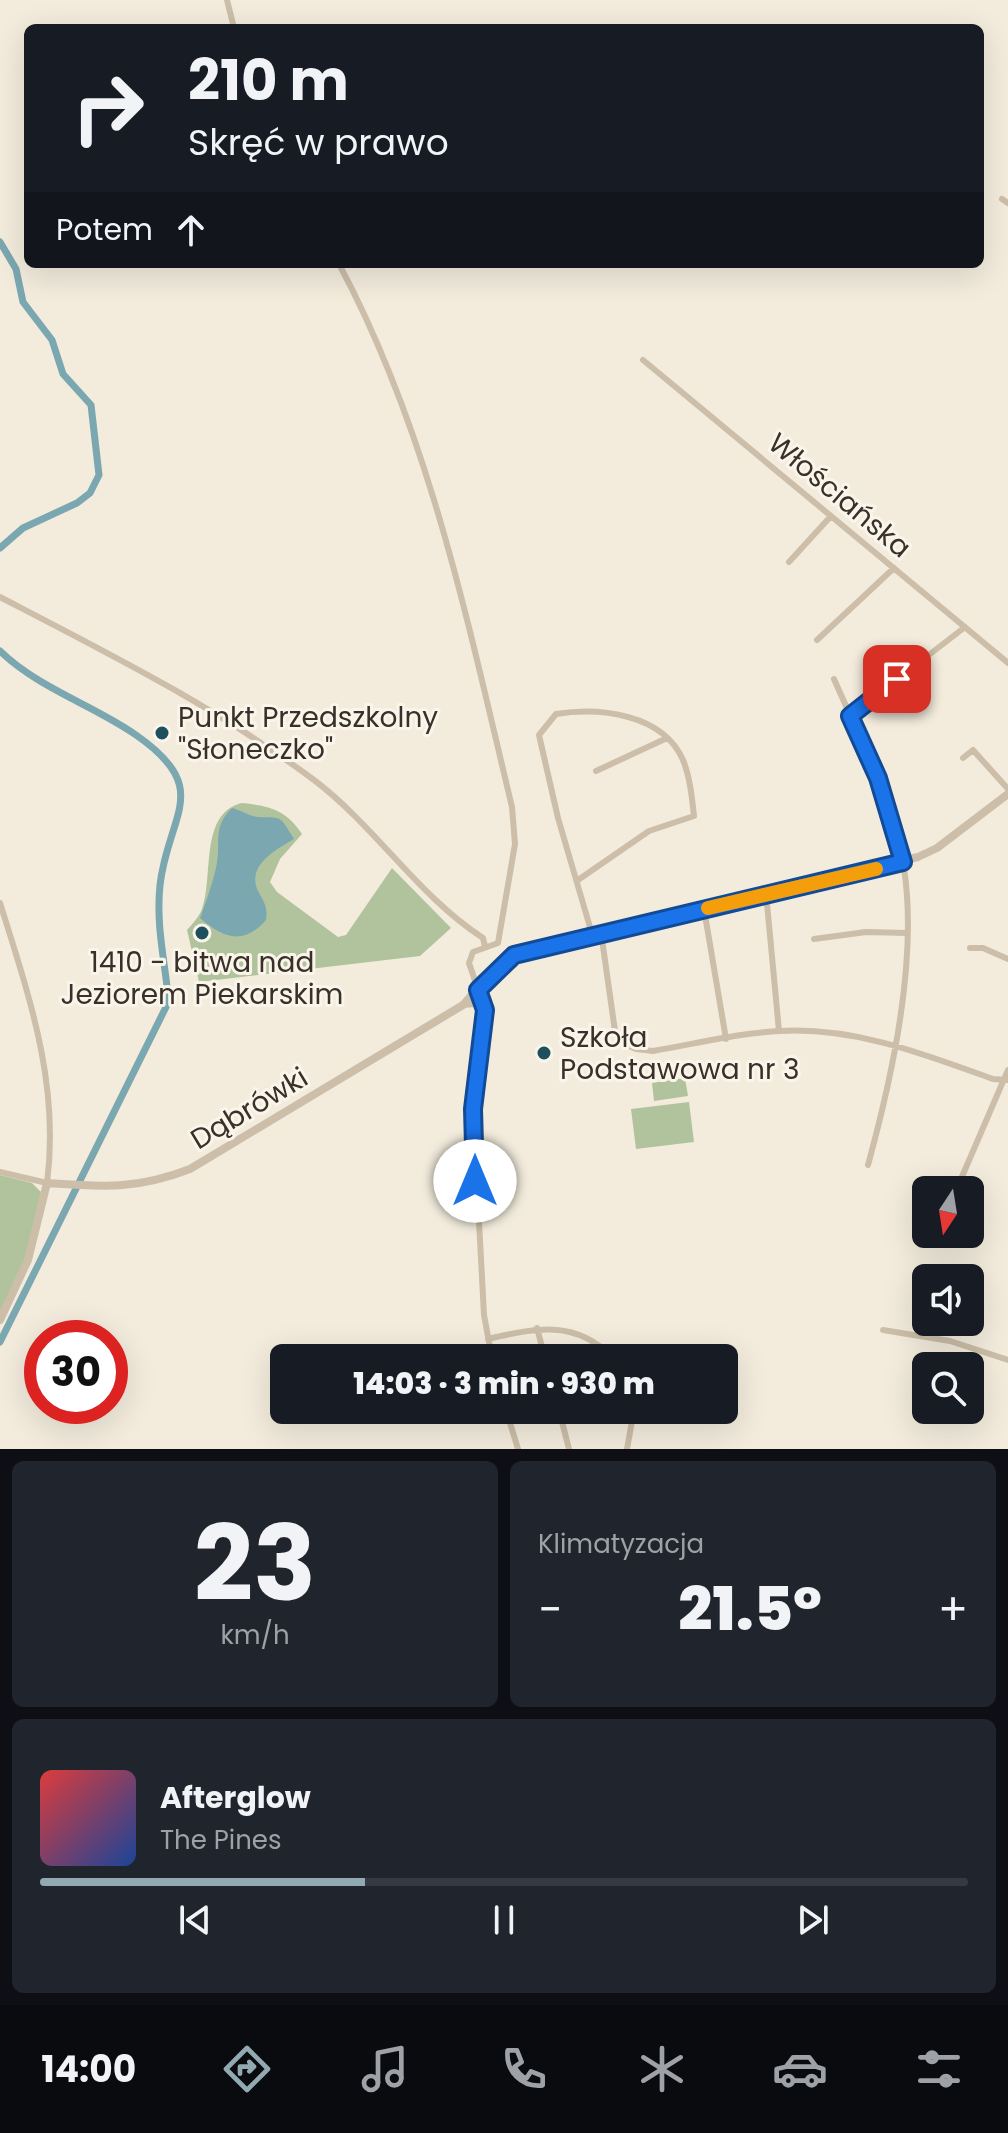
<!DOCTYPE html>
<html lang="pl">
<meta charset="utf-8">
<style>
:root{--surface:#171b24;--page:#20242c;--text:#f1f3f6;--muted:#9ea1a6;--line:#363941;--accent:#92a9b1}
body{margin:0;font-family:Poppins,sans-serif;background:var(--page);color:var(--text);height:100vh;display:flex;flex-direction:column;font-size:30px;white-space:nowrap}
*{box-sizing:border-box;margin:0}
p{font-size:26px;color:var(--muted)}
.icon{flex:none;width:44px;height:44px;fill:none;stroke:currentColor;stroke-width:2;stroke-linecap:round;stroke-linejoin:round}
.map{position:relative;height:1449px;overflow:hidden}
.drawer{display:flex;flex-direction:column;gap:12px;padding:12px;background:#0d0f14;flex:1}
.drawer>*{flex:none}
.hud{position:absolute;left:24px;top:24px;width:960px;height:244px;border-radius:12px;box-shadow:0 8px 32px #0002;background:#171b24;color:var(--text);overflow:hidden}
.needle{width:52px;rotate:192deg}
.controls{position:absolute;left:912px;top:1176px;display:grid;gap:16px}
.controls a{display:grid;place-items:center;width:72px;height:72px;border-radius:12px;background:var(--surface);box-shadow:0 8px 32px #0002;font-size:40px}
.speed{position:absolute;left:24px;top:1320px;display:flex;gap:16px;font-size:40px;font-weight:700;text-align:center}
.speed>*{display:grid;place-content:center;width:104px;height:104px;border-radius:50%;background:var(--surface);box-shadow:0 8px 32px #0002;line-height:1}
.speed .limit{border:12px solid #d22;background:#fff;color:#111}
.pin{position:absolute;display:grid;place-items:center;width:68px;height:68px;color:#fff;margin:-34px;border-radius:16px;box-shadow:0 4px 12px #0006}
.me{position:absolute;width:88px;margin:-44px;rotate:0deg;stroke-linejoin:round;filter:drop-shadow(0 0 6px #0008)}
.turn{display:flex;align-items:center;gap:28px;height:168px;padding:0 32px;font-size:36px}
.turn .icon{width:104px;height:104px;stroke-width:2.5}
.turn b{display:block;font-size:56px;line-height:68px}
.then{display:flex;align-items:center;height:76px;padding:0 32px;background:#0003;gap:16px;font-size:30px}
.big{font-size:60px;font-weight:800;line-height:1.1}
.drawer .card{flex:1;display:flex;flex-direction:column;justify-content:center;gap:12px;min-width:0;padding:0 28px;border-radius:12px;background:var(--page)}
.drawer .dial{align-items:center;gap:0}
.dial b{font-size:104px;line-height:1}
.song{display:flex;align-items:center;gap:24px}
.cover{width:96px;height:96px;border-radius:12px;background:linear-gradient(135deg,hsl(0 70% 55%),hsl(220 70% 35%))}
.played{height:8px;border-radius:4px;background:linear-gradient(90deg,var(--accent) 35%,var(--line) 35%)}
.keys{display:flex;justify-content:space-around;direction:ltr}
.heat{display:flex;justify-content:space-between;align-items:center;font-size:44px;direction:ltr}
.drawer .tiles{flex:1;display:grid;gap:12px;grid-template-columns:1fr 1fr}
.card:last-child{grid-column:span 2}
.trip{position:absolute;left:270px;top:1344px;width:468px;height:80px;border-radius:12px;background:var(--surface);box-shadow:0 8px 32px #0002;font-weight:800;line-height:80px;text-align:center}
.menu{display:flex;height:128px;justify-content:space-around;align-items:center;background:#090b0e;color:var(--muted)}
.menu .icon{width:56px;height:56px}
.menu .selected{color:var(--accent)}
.menu b{font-size:36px;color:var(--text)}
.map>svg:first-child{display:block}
</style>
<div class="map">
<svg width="1008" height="1449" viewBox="0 0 1008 1449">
<rect width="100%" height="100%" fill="#f3ecdd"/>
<!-- green -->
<path fill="#b1c39c" d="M242,803C270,806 286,810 302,834L280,859L270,882L277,892L338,937L346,935L392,868L451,928L420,956L199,982L187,930C193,923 199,917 202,909C214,876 199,813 242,803Z
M685,1078L688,1096L654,1101L652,1083Z
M689,1102L694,1142L636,1149L631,1109Z
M0,1175L32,1183L41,1192L26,1257L0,1313Z"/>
<!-- water -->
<path fill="#7ba7b1" d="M232,808C240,810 250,816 258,817C284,818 279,815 294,839C276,850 246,865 258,891C264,902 268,907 266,920C243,946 223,938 200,918C206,902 212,885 216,868C222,844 211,828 232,808Z"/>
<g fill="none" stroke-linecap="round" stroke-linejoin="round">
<!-- canal -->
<path stroke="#7ba7b1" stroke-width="7" d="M0,242L16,269L23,302L52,340L63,374L91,405L99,475L90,493L77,503L23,528L0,548
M0,651C38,688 93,705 136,735C214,789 168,814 160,885C156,924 164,957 168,995L166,1007L0,1342"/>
<!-- minor -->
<path stroke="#ccbea8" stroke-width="6" d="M227,0L234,28
M1002,199L1008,203
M339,264C429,432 468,623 512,807L515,844L498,943L473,952L469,963L485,1010L473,1109L484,1315L492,1358
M643,360L1008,663
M789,562L831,516
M0,597C108,653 216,707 314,780C376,827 418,896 483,938L485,947
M817,640L894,568
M834,679C860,739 895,803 904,868C918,960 892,1077 868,1165
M850,716L965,627
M963,758L973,750L1008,789
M596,771L667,738
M578,880L649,831L694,816C692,798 690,777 683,760C663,714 600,707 556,714L539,735L558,818L592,934
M766,893L779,1031
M0,903C29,996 60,1084 47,1183L0,1172
M704,909L726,1039
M601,932L615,1031L620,1042L636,1049L653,1051C695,1044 738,1033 780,1031C855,1027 924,1054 993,1079L1008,1080
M814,939L866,932L907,933
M970,948H983L1008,959
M463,1005L475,1004L484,1011
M961,1179L1008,1070
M537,1328L545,1358
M883,1330L950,1341L1008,1360
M488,1339C535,1328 576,1319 613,1358
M506,1410L518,1449
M559,1410L569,1449
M627,1449L634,1410"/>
<!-- tertiary -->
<path stroke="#ccbea8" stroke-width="8" d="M0,1320L28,1260L47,1183C102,1187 136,1190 190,1169L463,1005L489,975L520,951L918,857L937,848L1008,794"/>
</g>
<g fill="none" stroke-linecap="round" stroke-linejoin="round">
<defs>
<path id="route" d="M475,1181L473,1109L485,1010L478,990L514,955L903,862L878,778L850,716L897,679"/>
</defs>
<!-- route casing -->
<use href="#route" stroke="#114b97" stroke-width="20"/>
<!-- route -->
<use href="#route" stroke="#1a73e8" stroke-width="14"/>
<!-- slow -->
<path stroke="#f59e0b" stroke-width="14" d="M708,908L876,869"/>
</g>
<!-- markers -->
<g fill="#1d4f5c" stroke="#faf5ea" stroke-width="3">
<circle cx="162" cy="733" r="8"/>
<circle cx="202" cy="933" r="8"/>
<circle cx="544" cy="1053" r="8"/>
</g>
<g text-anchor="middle" stroke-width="6" stroke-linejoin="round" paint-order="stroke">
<!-- street labels -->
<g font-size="28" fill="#393029" stroke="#faf5ea">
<text transform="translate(840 495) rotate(40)" y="10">Włościańska</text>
<text transform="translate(249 1108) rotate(-31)" y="10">Dąbrówki</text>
</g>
<!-- poi labels -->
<g font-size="28" fill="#393029" stroke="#faf5ea" text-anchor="start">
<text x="178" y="727">Punkt Przedszkolny<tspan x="178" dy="32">"Słoneczko"</tspan></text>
<text x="202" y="972" text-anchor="middle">1410 - bitwa nad<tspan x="202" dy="32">Jeziorem Piekarskim</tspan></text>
<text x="560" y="1047">Szkoła<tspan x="560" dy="32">Podstawowa nr 3</tspan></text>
</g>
</g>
</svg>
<div class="controls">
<a><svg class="needle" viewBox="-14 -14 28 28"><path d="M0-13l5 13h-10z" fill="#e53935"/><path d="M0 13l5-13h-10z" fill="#9ea1a6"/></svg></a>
<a><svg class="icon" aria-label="sound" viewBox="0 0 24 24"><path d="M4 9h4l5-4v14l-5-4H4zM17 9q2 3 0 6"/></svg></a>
<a><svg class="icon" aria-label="search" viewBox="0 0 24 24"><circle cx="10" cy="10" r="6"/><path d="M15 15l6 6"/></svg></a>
</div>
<div class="speed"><div class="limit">30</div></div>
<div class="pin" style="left:897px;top:679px;background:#d93025"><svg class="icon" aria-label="arrive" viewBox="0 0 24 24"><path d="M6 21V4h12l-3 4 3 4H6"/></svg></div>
<svg class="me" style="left:475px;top:1181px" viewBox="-20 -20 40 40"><circle r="19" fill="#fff"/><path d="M0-13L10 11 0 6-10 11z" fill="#1a73e8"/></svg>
<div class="trip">14:03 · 3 min · 930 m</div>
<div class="hud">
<div class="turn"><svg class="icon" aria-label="right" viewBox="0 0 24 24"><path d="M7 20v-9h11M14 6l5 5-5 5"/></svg><div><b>210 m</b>Skręć w prawo</div></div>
<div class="then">Potem<svg class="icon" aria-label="ahead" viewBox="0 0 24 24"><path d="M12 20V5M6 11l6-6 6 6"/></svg></div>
</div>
</div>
<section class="drawer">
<div class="tiles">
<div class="card dial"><b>23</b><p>km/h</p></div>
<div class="card"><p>Klimatyzacja</p>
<div class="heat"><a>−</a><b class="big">21.5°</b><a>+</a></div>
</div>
<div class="card">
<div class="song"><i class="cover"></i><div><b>Afterglow</b><p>The Pines</p></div></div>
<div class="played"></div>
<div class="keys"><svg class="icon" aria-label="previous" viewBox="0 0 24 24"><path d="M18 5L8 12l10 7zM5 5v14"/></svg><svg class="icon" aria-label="pause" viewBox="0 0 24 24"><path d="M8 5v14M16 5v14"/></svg><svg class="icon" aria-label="next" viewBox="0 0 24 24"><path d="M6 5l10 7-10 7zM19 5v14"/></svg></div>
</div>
</div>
</section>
<nav class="menu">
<b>14:00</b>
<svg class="icon selected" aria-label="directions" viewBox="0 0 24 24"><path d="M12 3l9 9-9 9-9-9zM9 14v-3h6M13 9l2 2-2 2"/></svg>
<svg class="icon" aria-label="music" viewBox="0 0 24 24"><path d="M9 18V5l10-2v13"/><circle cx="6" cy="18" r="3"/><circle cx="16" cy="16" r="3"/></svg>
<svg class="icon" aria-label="phone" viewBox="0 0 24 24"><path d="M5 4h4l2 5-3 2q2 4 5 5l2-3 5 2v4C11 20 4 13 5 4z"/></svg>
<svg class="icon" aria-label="climate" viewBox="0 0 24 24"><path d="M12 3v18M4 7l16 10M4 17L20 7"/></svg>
<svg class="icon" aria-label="car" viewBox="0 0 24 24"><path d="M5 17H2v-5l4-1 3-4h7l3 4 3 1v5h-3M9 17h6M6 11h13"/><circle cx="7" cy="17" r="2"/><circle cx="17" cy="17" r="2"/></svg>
<svg class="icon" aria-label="filters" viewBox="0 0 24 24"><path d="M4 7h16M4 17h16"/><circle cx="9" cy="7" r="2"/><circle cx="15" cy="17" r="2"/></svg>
</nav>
